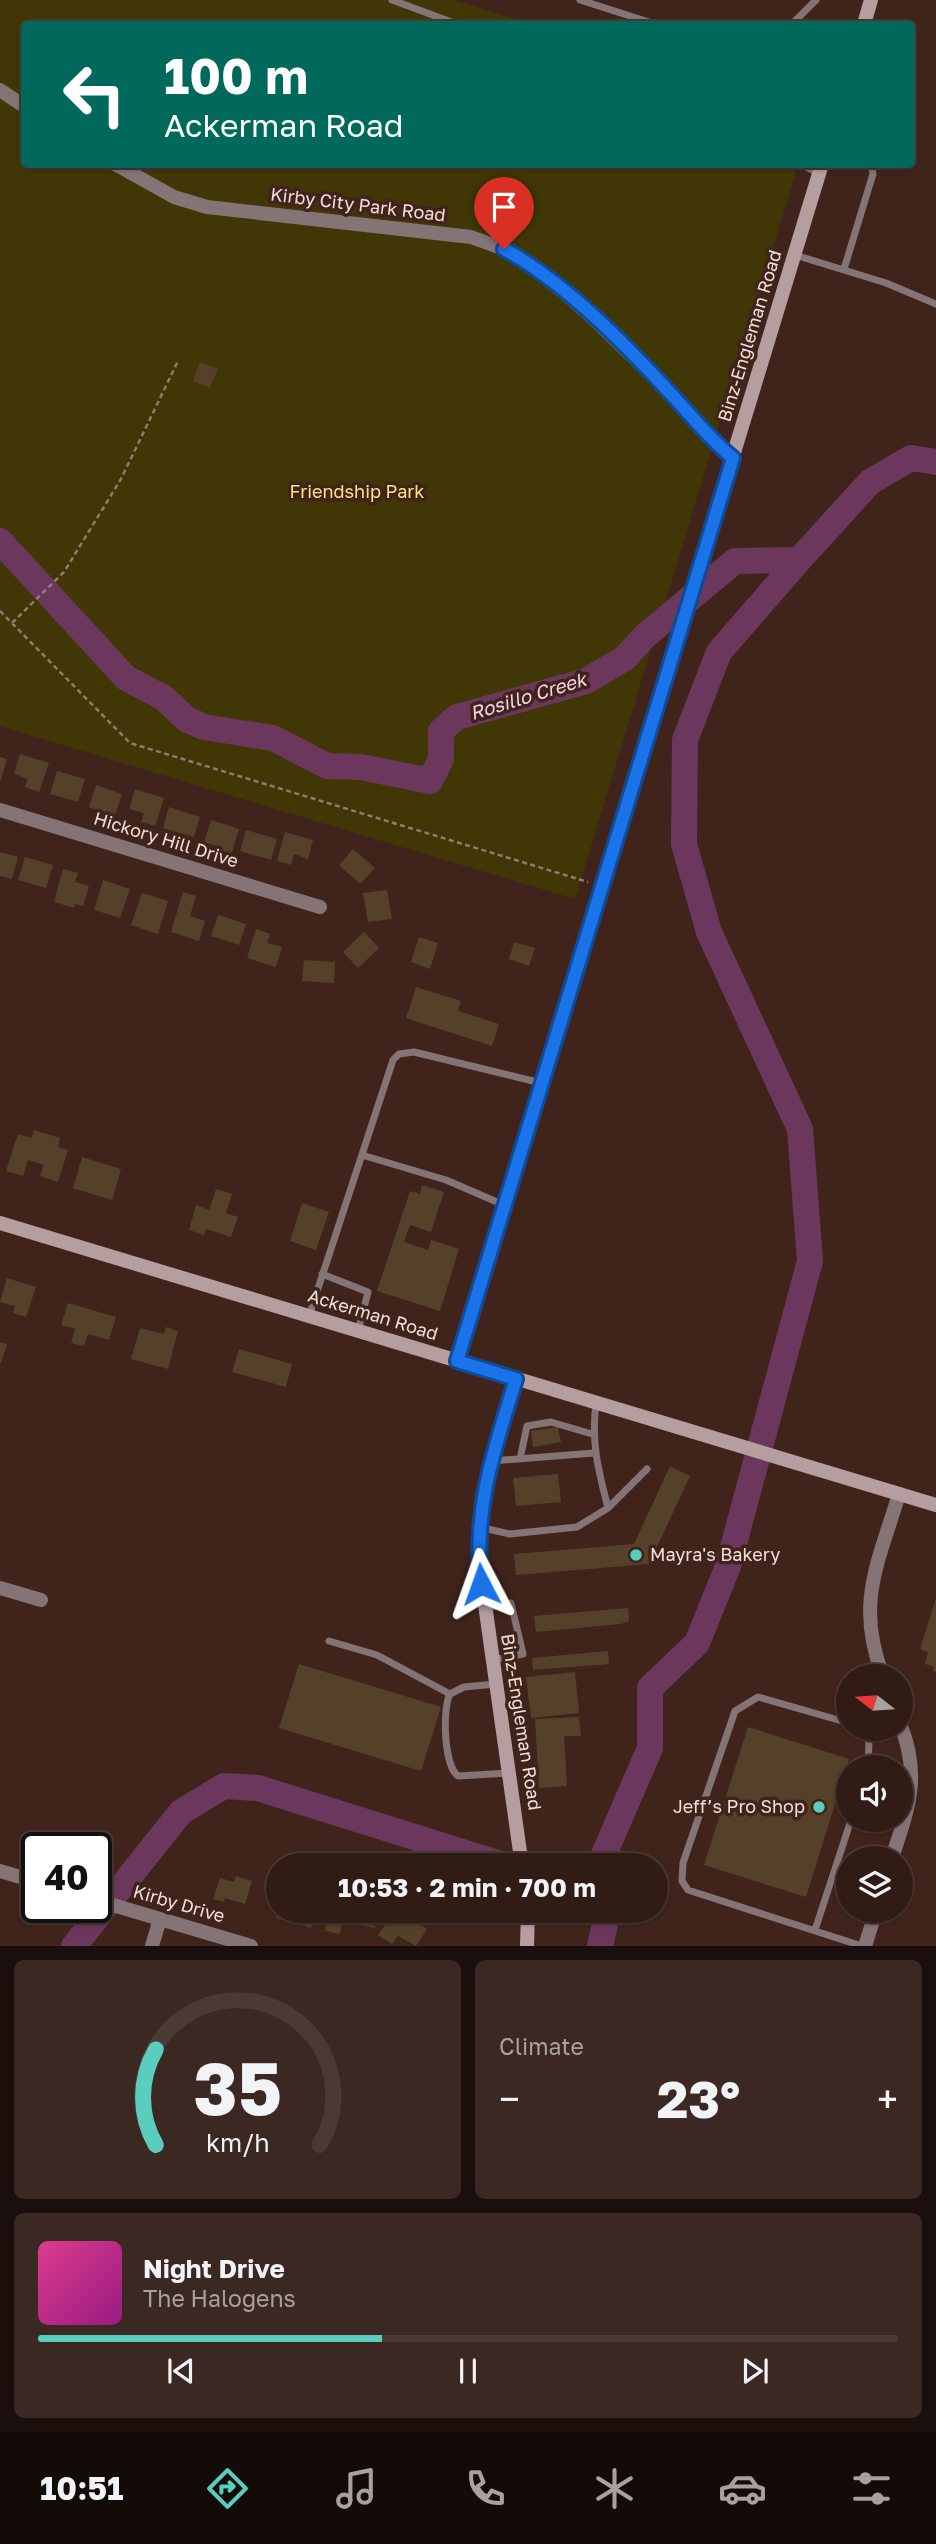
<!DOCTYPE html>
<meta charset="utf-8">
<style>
:root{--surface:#301b15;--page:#3c2822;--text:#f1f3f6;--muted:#a8a1a0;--line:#4b3934;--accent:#59cebf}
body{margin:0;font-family:"Golos Text",sans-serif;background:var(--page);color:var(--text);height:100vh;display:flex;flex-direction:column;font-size:26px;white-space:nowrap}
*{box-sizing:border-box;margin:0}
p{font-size:23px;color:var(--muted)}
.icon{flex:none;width:38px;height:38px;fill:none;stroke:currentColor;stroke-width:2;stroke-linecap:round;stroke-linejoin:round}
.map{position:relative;height:1946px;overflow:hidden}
.sheet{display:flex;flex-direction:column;gap:14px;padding:14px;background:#1a0f0c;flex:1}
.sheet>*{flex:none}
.banner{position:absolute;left:21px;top:21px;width:894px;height:147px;border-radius:7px;box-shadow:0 2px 5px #0004,0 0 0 2px var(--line);background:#00695c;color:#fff;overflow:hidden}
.needle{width:46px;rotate:287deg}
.controls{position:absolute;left:836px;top:1664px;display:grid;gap:14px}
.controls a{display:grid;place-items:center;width:77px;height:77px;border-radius:50%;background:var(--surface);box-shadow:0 2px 5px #0004,0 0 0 2px var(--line);font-size:35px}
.speed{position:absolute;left:21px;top:1832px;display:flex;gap:14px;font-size:35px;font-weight:700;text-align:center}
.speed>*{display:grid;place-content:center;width:91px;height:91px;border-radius:50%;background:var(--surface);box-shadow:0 2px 5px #0004,0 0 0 2px var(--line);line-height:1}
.speed .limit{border:4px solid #111;border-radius:10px;background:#fff;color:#111}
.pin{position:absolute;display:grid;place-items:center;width:60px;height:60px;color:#fff;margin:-72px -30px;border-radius:50% 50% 50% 0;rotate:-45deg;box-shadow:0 0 7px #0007}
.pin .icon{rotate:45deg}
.me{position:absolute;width:77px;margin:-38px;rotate:356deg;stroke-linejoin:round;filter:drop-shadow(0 0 5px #0008)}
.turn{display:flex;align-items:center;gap:24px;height:147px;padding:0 28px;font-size:32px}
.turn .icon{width:91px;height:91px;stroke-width:2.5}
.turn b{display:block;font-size:49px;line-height:60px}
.big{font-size:52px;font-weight:700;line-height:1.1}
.sheet .widget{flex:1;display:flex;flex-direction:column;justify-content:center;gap:10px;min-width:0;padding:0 24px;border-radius:10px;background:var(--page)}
.sheet .dial{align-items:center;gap:0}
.dial svg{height:182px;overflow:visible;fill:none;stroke:var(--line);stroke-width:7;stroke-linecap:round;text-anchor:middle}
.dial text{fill:var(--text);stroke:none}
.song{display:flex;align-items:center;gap:21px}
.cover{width:84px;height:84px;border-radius:10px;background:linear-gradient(135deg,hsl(330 70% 55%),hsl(310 70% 35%))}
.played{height:7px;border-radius:4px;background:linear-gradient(90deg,var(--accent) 40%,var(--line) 40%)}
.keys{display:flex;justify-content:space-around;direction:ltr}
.heat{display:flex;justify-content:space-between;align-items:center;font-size:38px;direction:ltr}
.sheet .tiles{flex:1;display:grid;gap:14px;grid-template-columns:1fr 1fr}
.widget:last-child{grid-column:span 2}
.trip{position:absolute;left:266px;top:1853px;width:402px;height:70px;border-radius:35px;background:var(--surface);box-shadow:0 2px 5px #0004,0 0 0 2px var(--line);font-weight:700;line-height:70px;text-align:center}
.tabs{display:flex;height:112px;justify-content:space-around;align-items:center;background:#130b08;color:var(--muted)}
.tabs .icon{width:49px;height:49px}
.tabs .active{color:var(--accent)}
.tabs b{font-size:32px;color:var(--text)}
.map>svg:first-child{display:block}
</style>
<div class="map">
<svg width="936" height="1946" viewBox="0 0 936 1946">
<rect width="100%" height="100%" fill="#40241c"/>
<!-- green -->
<path fill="#413706" d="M0,0H453L533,24H24V164L798,165L575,899L0,726Z"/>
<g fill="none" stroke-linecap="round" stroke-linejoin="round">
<!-- river -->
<path stroke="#6b375c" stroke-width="26" d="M0,541L126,678L164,698L186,719L204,727L273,738L327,766L361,767L430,781L441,759V731L457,717L586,681L625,658L645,636L735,561L799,560L870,482L911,458L936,462
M599,1866L650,1748V1688L697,1643L728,1566L810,1261L800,1129L709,932L684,844L685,740L719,652L799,560
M74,1946L181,1812L224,1786L258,1788L507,1866
M600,1946L608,1911"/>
</g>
<!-- building -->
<path fill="#55402a" d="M200,362L218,369L210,388L193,381Z
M20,754L49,763L39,792L25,787L28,779L14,774Z
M0,757L7,759L1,780H0Z
M57,771L85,779L78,802L50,794Z
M96,785L122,794L115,815L89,807Z
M135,789L164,798L155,826L141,822L144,813L129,809Z
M169,807L200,817L194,837L163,828Z
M211,820L239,829L229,862L220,859L223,848L204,842Z
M246,830L277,839L271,860L240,851Z
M285,832L313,840L308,859L294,854L291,865L277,861Z
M353,849L375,868L360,884L339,865Z
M0,852L18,857L12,879L0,876Z
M25,857L53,865L46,888L18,880Z
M63,869L78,873L75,882L89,886L83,906L75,904L74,908L54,902Z
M103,880L130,889L120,918L94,910Z
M387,890L392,919L368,922L363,893Z
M183,892L196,896L190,916L205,921L199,941L171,932Z
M142,893L168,901L158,934L131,925Z
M218,915L246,924L239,945L211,936Z
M256,929L270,934L267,943L282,947L276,967L247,958Z
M364,932L379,948L358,968L343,952Z
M419,937L438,943L430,969L411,962Z
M514,942L535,948L529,966L509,959Z
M304,960L335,962L334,983L302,981Z
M416,987L461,1001L458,1011L499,1024L492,1046L406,1018Z
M34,1130L60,1138L58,1147L68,1150L58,1182L40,1176L44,1165L28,1160L23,1176L6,1171L18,1134L32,1138Z
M82,1157L121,1169L112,1200L73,1188Z
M422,1185L444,1192L431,1232L410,1225L404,1242L428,1250L431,1240L459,1249L440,1311L377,1291L410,1191L420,1194Z
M216,1189L232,1194L226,1213L238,1217L231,1237L206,1229L204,1235L189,1230L196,1205L209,1210Z
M302,1203L329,1212L316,1250L290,1241Z
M7,1278L36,1287L26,1317L13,1313L15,1306L0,1302Z
M68,1303L116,1317L109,1340L88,1334L84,1346L71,1343L75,1329L61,1325Z
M166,1327L178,1331L168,1369L131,1359L140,1328L164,1334Z
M0,1342L7,1344L1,1363H0Z
M239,1349L292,1364L286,1387L232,1372Z
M558,1427L561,1442L533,1447L531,1431Z
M670,1466L690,1476L649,1564L516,1575L514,1554L634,1544Z
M558,1474L561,1502L516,1506L513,1478Z
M936,1598V1672L933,1671L934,1667L925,1664L928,1652L920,1649Z
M628,1608L629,1621L621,1624L536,1632L534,1616Z
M608,1651L609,1664L533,1670L532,1658Z
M299,1664L441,1707L421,1771L279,1728Z
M575,1672L579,1713L531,1718L526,1677Z
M579,1717L581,1736H564L567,1786L539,1788L535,1719Z
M748,1727L849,1759L806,1897L704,1865Z
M236,1876L252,1881L245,1904L225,1898L224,1902L213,1899L220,1878L234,1882Z
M278,1911H315L311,1928L276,1918Z
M329,1911H378L375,1928L342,1922L340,1934L325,1931Z
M395,1911H401L427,1929L416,1946L398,1936L392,1944L378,1935Z"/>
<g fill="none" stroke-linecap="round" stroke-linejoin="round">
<!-- path -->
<path stroke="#927a73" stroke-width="2.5" stroke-dasharray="5 3.5" stroke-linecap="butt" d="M0,611L130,743L588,882
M12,623L64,572L121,479L178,361"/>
<!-- lane -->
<path stroke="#847476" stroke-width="7" d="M392,0L457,24
M580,0L655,24
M792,24L816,0
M800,164L819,173
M795,255L886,283L936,304
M844,269L873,174L871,164
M362,1155L446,1180L504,1205
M322,1274L368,1292L358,1331
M309,1316L393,1060L399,1054L414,1052L541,1083
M520,1459L527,1426L551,1422L592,1434
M491,1461L594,1453
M608,1508L647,1469
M479,1527L510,1534L577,1527L608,1508C598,1469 591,1443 596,1403
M485,1608L511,1603L523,1654L493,1660
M329,1641L377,1655L450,1694
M496,1684L464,1687L450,1694C442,1709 444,1766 458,1776L509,1773
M849,1723L758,1697L735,1711L683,1863L682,1881L688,1890L862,1946
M863,1729L869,1743L868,1768
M815,1930L851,1820"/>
<!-- street -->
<path stroke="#847476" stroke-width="14" d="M0,90L24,106
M115,164L174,197L207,207L471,237L504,249L533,265L593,318L673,396L707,436L733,458
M0,810L320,907
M0,1588L41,1600
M883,1676C855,1604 878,1564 899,1494
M892,1858C908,1809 921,1777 901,1726
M0,1871L37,1882
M96,1900L251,1946
M152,1946L160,1919
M865,1946L876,1911"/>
<!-- secondary -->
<path stroke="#b69da0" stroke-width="14" d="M864,24L871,0
M0,1223L936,1505
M457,1361L822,164
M516,1379L482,1498L478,1555L522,1866
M527,1946L528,1911"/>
</g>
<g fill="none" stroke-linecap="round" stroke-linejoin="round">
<defs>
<path id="route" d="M481,1584C473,1508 494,1450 516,1379L457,1361L733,458C710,439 693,418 673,396C624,343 567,284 504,249"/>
</defs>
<!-- route casing -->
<use href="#route" stroke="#114b97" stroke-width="18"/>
<!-- route -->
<use href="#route" stroke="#1a73e8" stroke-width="12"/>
</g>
<!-- markers -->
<g fill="#59cebf" stroke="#40241c" stroke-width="2.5">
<circle cx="636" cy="1555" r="7"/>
<circle cx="819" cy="1807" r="7"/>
</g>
<g text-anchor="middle" stroke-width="7" stroke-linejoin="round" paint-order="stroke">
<!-- street labels -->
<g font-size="18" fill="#f2dfd9" stroke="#40241c">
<text transform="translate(358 205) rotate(7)" y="6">Kirby City Park Road</text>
<text transform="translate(750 336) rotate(-73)" y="6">Binz-Engleman Road</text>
<text transform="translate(166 840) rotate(17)" y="6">Hickory Hill Drive</text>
<text transform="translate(373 1315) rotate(17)" y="6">Ackerman Road</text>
<text transform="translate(521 1722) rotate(81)" y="6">Binz-Engleman Road</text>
<text transform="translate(179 1904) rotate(16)" y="6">Kirby Drive</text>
</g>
<!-- park labels -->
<g font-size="18" fill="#fbe382" stroke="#40241c">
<text x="357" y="498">Friendship Park</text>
</g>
<!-- poi labels -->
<g font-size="18" fill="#f2dfd9" stroke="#40241c" text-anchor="start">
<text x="650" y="1561">Mayra's Bakery</text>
<text x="805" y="1813" text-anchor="end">Jeff’s Pro Shop</text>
</g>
<!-- water labels -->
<g font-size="19" font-style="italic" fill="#f5d2e8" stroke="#40241c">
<text transform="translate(528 696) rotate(-17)" y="7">Rosillo Creek</text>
</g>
</g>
</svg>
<div class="controls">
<a><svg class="needle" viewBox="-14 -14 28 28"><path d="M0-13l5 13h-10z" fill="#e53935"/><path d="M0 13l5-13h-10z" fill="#a8a1a0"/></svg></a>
<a><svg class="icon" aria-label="sound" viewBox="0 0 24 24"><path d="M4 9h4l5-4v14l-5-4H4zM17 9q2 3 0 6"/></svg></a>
<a><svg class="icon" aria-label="layers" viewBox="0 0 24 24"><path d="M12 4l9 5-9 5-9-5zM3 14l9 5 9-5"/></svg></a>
</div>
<div class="speed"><div class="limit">40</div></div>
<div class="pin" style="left:504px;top:249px;background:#d93025"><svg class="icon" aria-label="arrive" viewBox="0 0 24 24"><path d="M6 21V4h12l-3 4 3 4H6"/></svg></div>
<svg class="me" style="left:481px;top:1584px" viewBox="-20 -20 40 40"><path d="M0-17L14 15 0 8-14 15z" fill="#1a73e8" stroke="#fff" stroke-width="4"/></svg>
<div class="trip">10:53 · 2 min · 700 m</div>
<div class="banner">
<div class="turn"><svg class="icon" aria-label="left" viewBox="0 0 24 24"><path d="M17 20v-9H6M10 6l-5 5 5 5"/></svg><div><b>100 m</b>Ackerman Road</div></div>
</div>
</div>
<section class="sheet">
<div class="tiles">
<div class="widget dial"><svg viewBox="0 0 100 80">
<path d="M14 69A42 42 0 1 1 86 69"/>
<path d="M14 69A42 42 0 0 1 14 27" stroke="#59cebf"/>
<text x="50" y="56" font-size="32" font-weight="700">35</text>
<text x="50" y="72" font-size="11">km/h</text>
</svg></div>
<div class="widget"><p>Climate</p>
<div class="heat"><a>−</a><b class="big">23°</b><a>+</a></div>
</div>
<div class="widget">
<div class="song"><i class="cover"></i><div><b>Night Drive</b><p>The Halogens</p></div></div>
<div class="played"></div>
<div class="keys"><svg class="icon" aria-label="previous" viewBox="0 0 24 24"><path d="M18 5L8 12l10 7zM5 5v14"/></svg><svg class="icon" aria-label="pause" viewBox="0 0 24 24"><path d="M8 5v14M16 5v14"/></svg><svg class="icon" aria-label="next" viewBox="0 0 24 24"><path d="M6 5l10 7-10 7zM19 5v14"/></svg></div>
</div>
</div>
</section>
<nav class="tabs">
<b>10:51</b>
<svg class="icon active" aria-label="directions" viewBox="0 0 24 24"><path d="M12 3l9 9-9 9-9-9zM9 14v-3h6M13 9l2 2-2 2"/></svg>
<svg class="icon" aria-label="music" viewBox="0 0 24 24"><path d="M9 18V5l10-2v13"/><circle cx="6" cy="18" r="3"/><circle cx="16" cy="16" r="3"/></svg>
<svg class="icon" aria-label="phone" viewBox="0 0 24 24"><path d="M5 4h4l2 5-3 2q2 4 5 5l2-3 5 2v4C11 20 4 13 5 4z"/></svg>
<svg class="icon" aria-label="climate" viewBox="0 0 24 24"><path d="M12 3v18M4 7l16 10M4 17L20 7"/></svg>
<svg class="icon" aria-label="car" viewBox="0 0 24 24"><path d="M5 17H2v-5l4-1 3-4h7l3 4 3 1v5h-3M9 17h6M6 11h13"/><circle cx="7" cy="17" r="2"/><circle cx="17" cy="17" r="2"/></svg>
<svg class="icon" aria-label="filters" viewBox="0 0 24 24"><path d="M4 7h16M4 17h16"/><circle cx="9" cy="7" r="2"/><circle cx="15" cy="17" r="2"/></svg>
</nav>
